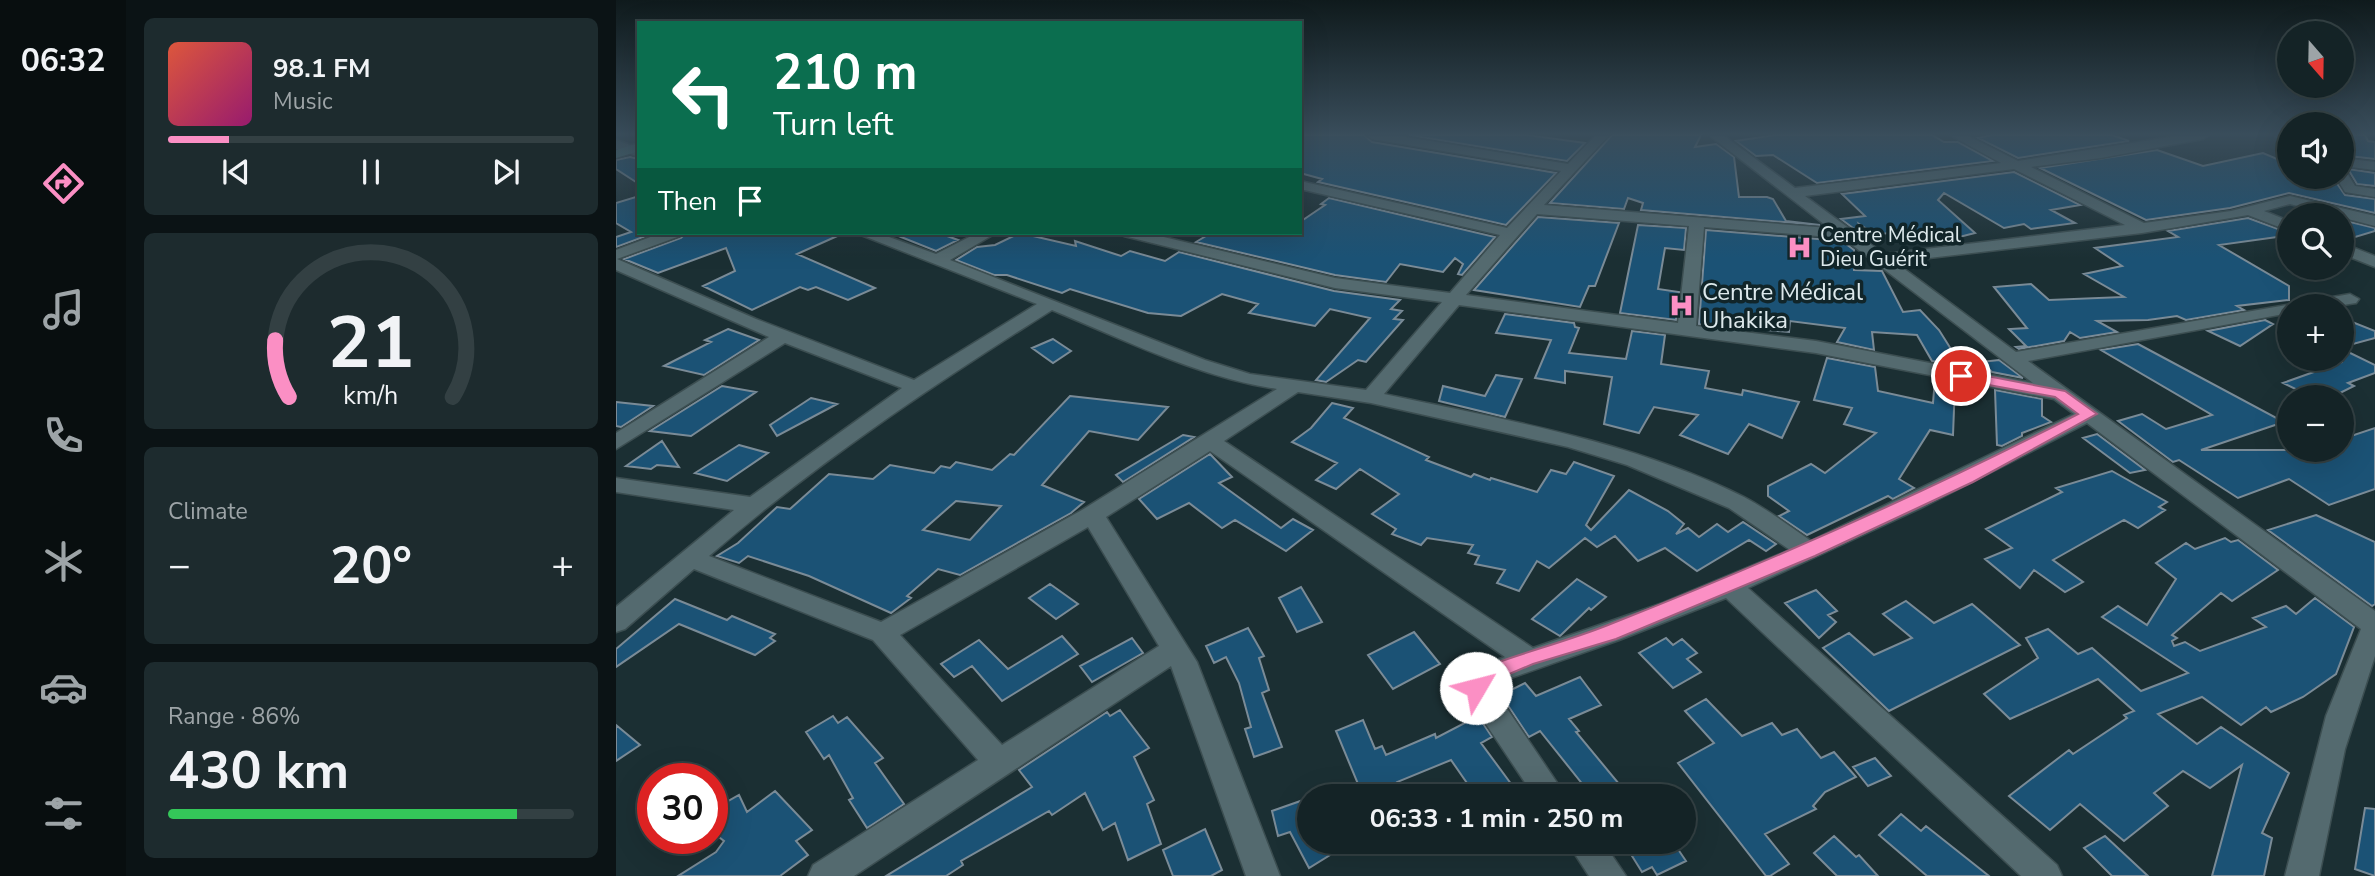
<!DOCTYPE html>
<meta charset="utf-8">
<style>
:root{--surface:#142326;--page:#1d2b2e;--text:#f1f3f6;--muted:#9da4a7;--line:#334043;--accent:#fb8fc4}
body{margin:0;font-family:"Nunito Sans",sans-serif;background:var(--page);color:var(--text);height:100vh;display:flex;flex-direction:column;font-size:26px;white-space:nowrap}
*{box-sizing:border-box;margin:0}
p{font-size:23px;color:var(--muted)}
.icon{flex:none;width:38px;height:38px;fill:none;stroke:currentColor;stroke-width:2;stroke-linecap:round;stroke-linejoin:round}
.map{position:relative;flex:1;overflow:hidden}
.drawer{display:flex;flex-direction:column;gap:18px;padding:18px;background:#0b1315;width:490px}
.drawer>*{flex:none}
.banner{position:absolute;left:21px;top:21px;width:665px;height:214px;border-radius:0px;box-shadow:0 7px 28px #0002,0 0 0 2px var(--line);background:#0b6e4f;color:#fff;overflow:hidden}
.needle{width:46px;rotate:160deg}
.buttons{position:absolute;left:1661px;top:21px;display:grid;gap:14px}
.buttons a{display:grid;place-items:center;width:77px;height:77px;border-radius:50%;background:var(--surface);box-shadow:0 7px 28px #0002,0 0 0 2px var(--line);font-size:35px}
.speed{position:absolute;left:21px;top:763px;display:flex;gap:14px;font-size:35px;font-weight:700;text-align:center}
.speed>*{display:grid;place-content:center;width:91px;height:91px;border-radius:50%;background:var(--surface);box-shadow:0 7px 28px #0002,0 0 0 2px var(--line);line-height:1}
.speed .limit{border:10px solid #d22;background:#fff;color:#111}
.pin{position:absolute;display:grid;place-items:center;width:60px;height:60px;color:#fff;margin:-30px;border:4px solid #fff;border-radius:50%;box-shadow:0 2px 7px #0007}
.me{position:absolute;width:77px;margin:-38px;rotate:53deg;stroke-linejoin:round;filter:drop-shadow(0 0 5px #0008)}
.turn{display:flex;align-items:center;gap:24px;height:147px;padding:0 21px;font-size:32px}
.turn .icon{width:91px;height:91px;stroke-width:2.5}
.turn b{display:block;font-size:49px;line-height:60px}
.then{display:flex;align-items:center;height:66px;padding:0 21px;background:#0003;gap:14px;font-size:26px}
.big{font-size:52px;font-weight:700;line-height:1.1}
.drawer .card{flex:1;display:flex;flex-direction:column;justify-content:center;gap:10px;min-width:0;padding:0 24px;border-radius:10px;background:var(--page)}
.drawer .dial{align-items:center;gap:0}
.dial svg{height:182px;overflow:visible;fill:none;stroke:var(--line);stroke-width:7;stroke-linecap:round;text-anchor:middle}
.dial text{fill:var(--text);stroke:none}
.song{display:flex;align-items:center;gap:21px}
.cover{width:84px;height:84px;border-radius:10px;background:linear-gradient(135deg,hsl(10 70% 55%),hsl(320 70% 35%))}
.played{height:7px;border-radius:4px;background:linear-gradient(90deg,var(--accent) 15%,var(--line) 15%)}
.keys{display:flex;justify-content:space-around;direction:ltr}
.heat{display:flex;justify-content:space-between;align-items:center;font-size:38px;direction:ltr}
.charge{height:10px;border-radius:5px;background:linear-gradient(90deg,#34c759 86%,var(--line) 0)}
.trip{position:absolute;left:681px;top:784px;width:399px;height:70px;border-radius:35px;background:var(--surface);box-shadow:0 7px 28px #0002,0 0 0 2px var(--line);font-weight:700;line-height:70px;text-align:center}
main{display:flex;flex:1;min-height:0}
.tabs{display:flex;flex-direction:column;width:126px;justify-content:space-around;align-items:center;background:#080e0f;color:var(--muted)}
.tabs .icon{width:49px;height:49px}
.tabs .selected{color:var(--accent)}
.tabs b{font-size:32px;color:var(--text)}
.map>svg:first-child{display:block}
</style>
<main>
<nav class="tabs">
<b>06:32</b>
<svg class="icon selected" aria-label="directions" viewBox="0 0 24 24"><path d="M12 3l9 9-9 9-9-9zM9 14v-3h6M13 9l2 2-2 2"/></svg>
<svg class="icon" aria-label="music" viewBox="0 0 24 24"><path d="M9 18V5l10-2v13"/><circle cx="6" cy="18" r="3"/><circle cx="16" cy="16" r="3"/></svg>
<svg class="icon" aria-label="phone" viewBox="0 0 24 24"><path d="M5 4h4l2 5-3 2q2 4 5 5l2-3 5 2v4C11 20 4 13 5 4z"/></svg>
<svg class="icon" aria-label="climate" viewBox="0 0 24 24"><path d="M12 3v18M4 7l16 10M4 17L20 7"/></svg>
<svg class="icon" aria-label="car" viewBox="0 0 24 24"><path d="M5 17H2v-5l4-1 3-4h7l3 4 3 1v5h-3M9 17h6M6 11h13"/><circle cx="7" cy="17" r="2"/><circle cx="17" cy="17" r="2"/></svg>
<svg class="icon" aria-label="filters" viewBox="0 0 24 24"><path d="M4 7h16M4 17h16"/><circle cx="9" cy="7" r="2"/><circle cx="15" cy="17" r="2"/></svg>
</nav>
<section class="drawer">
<div class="card">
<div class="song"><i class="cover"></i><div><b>98.1 FM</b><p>Music</p></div></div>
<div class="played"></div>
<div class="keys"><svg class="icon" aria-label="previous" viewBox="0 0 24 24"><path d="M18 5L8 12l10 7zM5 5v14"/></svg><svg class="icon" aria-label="pause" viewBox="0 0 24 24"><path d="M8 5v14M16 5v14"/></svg><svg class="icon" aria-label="next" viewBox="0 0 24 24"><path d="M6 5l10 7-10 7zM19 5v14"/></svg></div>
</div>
<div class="card dial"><svg viewBox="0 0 100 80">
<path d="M14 69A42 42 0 1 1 86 69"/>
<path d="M14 69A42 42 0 0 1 8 44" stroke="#fb8fc4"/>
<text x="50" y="56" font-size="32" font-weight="700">21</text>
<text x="50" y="72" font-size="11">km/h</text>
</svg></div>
<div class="card"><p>Climate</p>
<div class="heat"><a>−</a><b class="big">20°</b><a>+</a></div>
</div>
<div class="card"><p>Range · 86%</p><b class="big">430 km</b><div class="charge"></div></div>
</section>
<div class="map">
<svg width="1759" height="876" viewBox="0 0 1759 876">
<rect width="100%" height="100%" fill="#1b2f33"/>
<!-- building -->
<path fill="#1b5275" stroke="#7a8b97" stroke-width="2" fill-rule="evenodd" d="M684,135H748L756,142L940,173L890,225L702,182L706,179L684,173Z
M793,135H911L969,143L951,161Z
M996,135H1085L1079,147L1100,144L1118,157L1123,197H1151L1157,199L1170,221L1204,225L1025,210L1027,203L1012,198L1008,209L934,203Z
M1159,135H1316L1328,142H1342L1377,161L1201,183L1157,155L1140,156L1120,141Z
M1376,135H1496L1513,141L1402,158L1362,138Z
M1729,135H1749L1752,141L1759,142V159L1733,156L1734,145Z
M1541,150L1587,166L1647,153L1673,164V177H1706L1720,182L1729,195L1759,199V213L1673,193L1614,208L1530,220L1424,168Z
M14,157L23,159V184L0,169V160Z
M1732,169L1759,173V186L1741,184Z
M1398,172L1464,205L1435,210L1459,223L1415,229L1408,224L1388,228L1328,193L1322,200L1359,233L1316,244L1310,240L1295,243L1278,232L1260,235L1243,224L1249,237L1225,219L1249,216L1226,194Z
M23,196V233H38L0,247V237L15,232L0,223V203Z
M713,198L879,237L846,275L842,274L847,264L839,258L827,272L784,264L770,282L719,275L580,242L595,233H684V222L709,205L705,204Z
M922,217L1003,223L979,286H973L964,307L858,290Z
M1632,218L1673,233V243L1661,237L1603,245L1673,286V300L1621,306L1628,310L1570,320L1561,316L1532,320L1481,321L1501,332L1464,338L1454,332L1448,341L1403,349L1400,347L1410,346L1393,329L1411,328L1378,287L1415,284L1433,300L1508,297L1468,274L1506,266L1479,248L1562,237L1552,231Z
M1726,220L1759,228V231L1726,241Z
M1022,225L1070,228L1068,250L1049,248L1042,289L1063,292L1060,320L1004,313Z
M1090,230L1226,241L1238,250V270L1266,271L1287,312L1304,310L1323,330L1340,357V365L1316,361L1301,335L1256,332L1258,350L1221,342L1229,328L1174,321L1173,332L1083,324Z
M70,233H228L181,254L259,288L232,300L200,287L192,290L184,287L136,310L87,286L119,271L110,248L42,273L8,259L65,238Z
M275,233H323L342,240L320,251Z
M404,233L460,246L459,241L505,256L514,251L549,261L563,252L718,291L784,300L775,309L786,311L778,319L787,320L750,362L742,360L710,382L700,380L754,318L714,309L699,326L633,313L642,304L606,294L565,316L532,313L454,289L446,293L391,275H378L340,260L361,247L379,245Z
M889,314L958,323L959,327L963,328L953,353L1010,359L1016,331L1049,335L1045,364L1093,371L1089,388L1126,395L1127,390L1183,402L1166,438L1133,424L1112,454L1064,435L1082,415L1038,407L1023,433L988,424L996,377L949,371V383L919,378L935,340L880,333Z
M1726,318L1759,331V338L1726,347Z
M1649,320L1657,324L1624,346L1592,331Z
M112,329L143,340L88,375L48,366L95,342L89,340Z
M437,339L455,351L437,363L416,348Z
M1522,344L1668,422L1585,450H1726V439L1759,428V489L1713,505L1673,479L1622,498L1563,460L1557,462L1502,421L1526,414L1550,429L1596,415L1485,350Z
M1726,349L1759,365V373L1732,383L1738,386L1716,397H1696L1667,383L1726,362Z
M1211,358L1259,367L1262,391L1317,403L1319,379L1339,383L1337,435L1314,430L1283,479L1298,488L1277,499L1272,496L1191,535L1163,516L1173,511L1152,496V486L1195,464L1209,473L1260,433L1228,424L1236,408L1198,400Z
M1383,360L1407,378L1376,372L1365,362Z
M880,375L906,379L889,417L823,401L827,386L869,396Z
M106,386L140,392L75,436L34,431Z
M1379,390L1426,399V416L1435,422L1406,433V436L1386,446L1381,445Z
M454,396L552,407L522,440L473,431L426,485L468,502L455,513L344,575L322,569L291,596L295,598L275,613L193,576L132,556L123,563L101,556L122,543L161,507L174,509L213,474L257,479L274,465L318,473L325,466L334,468L340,462L376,470L394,454L398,455ZM340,501L385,506L354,540L307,530Z
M195,398L221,404L161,436L154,425Z
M0,402L37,406L5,427L0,426Z
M716,403L737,408L728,418L813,457L810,460L855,477L858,474L874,480L875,478L921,492L935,470L950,474L958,462L998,476L970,525L975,530L1013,490L1052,511L1068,524L1060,534L1072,528L1083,537L1101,524L1112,532L1127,522L1160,544L1150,551L1133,540L1081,571L1049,548L1022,561L999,536L981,547L969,538L933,568L921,561L903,591L881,583L889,570L859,564L863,556L852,553L857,545L811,538L805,545L776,534L780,529L756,514L783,494L744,469L720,489L700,480L721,463L676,442L695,428Z
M1481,434L1529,470L1514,473L1467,438Z
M567,435L578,437L507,482L500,475Z
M46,441L63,467L41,465L35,469L10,466Z
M123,445L152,453L111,481L79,473Z
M594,454L616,477L603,483L665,528L677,519L697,530L670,551L619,520L606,528L573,503L541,519L523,499Z
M1496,471L1551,502L1543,507L1549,510L1522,528L1508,520L1437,560L1467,582L1449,592L1418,570L1404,588L1369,559L1396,548L1370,529L1446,492L1440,488Z
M1700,515L1759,542V604L1756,606L1652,530Z
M1609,538L1615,542L1622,540L1662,570L1616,601L1605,593L1556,635L1561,638L1556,641L1558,646L1569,642L1584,651L1650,627L1637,618L1670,606L1680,614L1699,598L1738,627L1720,674L1687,697L1655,712L1650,707L1625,725L1586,697L1542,714L1581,744L1605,727L1673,773L1646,833L1656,838L1648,876H1596L1626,765L1594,788L1567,771L1538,793L1552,806L1508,841L1464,804L1434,830L1393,796L1453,750L1457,754L1511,718L1508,715L1518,711L1482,679L1394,719L1368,694L1422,658L1410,638L1432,629L1462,654L1476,648L1525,691L1572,673L1486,617L1502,606L1531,625L1560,579L1540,563L1570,543L1579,549Z
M961,579L990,597L975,610L973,608L944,636L916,619Z
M434,584L462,604L440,619L413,598Z
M685,587L706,622L681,632L663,598Z
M1200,590L1221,611L1212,615L1220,622L1203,638L1169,603Z
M59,599L111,620L116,616L159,634L154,638L159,641L139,655L63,624L0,667V649Z
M1290,601L1318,623L1356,604L1404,645L1273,711L1207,648L1233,633L1258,655L1296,638L1267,614Z
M632,628L648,656L643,658L653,690L646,693L666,747L638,757L629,729L635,727L623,683L610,657L598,663L590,646Z
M798,632L824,664L777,689L752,655Z
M446,636L462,654L386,701L356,666L338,677L325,664L363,640L392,669Z
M516,638L527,653L476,682L464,666Z
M1050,638L1057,645L1066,639L1081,653L1071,659L1085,672L1057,688L1023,653Z
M964,677L985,705L953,719L963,731L960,732L1013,796H976L924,731L913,737L885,695L909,683L920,696Z
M1090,699L1126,736L1156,723L1166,735L1181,729L1205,758L1218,752L1240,777L1209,792L1197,806L1200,809L1149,834L1173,864L1154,876H1150L1062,763L1098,743L1069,711Z
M504,710L533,748L518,757L538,800L531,804L545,844L512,860L499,823L487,830L469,793L436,815L433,811L345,861L347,865L330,876H270L416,787L403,770L491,712L494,716Z
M217,716L222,723L231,717L267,758L259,763L288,804L251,828L233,800L237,798L213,755L208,759L190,732Z
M862,716L876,737L865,743L904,796H860L835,760L781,782L776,786L782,796H747L720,731L747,720L759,749L766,746L770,755L819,734L820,738Z
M0,725L24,745L0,761Z
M1259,758L1275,776L1252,786L1237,767Z
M159,791L196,830L180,841L192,855L164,876H62L100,852L108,841L99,834L108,828L100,808L123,795L131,812Z
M693,798V842H735L693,868L674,832L662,836L656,811Z
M1749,808L1759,809V876L1739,869Z
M1285,814L1305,831L1310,826L1373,876H1311L1263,835Z
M589,829L606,870L595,876H557L547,850Z
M1218,836L1240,857L1243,855L1262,876H1221L1198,853Z
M1489,836L1532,876H1496L1468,848Z
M1023,842H1057L1070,861L1041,875L1036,867L1026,872L1016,856L1029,850Z"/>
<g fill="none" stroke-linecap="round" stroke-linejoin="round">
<defs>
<path id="street" d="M750,135H778L952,164L980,135H993L928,205L1213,228L1093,135H1107L1179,188L1385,163L1334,135H1350L1402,161L1567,135H1593L1587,139L1485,158L1415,167L1528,223L1615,211L1674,196L1759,216V226L1674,204L1648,211L1673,221V231L1632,215L1526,233L1279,262L1400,352L1734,294L1743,299L1740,303L1720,306H1673V313L1412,361L1759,611V656L1729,749L1703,876H1669L1710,716L1745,629L1471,423L1305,508L1132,588L1441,865L1446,876H1405L1110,598L1003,640L875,685L950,796H918L846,688L853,670L889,657L594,451L490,517L581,662L664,876H630L555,666L238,876H192L197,865L362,760L257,640L78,569L9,629L0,632V607L118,510L0,492V478L134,497L286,388L169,343L0,449V433L153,337L0,270V250L45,233H67L64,236L1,259L140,319L298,380L421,304L240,233H262L320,254L361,233H380L334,260L589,360L634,374L750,390L826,302L719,288L508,236L505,233H531L719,278L834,293L884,235L684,189V181L891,228L945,171L756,139ZM1398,169L1509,225L1268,254L1189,196ZM921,214L1073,226L1062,323L850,295ZM1088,227L1227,238L1417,383L1200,341L1080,326ZM843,305L1200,353L1438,399L1458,414L1195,541C1173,526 1151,509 1128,497C1015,441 890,420 768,394ZM436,310C509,340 582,377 661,389L466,510L265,622L93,556C200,463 317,385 436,310ZM682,392L755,403L952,447L1011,465L1113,508L1174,550L1047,603L917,648L608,441ZM472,527L543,646L386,745L284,635Z
M1656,135H1673V143Z
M0,140L23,148V157L0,149Z
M1726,158L1759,162V170L1726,166Z
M1726,172L1731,173L1739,186L1759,189V197L1729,192L1720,177H1726Z
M1726,243L1759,256V267L1726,254Z
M951,842H987L1010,876H973Z"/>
<path id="secondary" d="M23,143V151L0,158V150Z"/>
</defs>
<!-- street casing -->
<use href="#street" stroke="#3c4e51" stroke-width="3"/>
<!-- secondary casing -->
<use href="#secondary" stroke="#3c4e51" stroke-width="3"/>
<!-- street -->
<use href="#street" fill="#546a6f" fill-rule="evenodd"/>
<!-- secondary -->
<use href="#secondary" fill="#527e7f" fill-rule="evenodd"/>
</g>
<!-- sky -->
<linearGradient id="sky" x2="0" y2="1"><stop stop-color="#0f1a1c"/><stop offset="0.52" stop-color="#394d5b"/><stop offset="1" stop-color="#394d5b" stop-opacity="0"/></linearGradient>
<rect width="1759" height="258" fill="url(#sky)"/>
<!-- route -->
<path fill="#fb8fc4" stroke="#a35d7f" stroke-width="2" d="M1345,371L1449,391L1481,414L1357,482L1199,556L1000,639L917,664L872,683L867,694L860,697L852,694L849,688L856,672C900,654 947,643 992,625C1152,562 1309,493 1462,414L1439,397L1340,379L1337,376Z"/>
<!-- icons -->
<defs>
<symbol id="hospital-bare" viewBox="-9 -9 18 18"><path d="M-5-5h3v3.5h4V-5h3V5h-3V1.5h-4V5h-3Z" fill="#fb8fc4" stroke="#112529" stroke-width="2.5" paint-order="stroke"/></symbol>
</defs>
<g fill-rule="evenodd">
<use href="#hospital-bare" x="1166" y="230" width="35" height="35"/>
<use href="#hospital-bare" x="1048" y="288" width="35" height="35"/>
</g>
<g text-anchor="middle" stroke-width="7" stroke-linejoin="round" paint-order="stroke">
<!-- far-poi labels -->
<g font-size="21" fill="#dde9ec" stroke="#112529" text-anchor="start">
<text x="1204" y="242">Centre Médical<tspan x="1204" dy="24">Dieu Guérit</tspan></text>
</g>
<!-- poi labels -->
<g font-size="24" fill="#dde9ec" stroke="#112529" text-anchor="start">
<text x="1086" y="300">Centre Médical<tspan x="1086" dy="28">Uhakika</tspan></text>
</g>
</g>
</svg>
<div class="buttons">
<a><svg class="needle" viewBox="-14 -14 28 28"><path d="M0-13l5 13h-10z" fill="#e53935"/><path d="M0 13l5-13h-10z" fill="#9da4a7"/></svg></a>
<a><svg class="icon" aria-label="sound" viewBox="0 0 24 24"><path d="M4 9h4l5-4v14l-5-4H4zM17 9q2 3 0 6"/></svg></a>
<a><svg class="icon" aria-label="search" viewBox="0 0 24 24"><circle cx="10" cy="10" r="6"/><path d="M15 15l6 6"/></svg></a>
<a>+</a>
<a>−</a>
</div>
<div class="speed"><div class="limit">30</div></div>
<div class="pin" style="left:1345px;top:376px;background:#d93025"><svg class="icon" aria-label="arrive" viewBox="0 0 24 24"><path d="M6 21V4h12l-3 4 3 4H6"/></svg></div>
<svg class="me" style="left:860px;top:688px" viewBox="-20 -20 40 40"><circle r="19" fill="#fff"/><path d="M0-13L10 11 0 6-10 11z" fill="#fb8fc4"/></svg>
<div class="trip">06:33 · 1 min · 250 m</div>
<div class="banner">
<div class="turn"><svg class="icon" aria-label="left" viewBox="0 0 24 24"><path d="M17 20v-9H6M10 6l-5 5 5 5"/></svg><div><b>210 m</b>Turn left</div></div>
<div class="then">Then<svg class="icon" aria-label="arrive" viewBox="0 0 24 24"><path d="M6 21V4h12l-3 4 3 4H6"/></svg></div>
</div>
</div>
</main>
